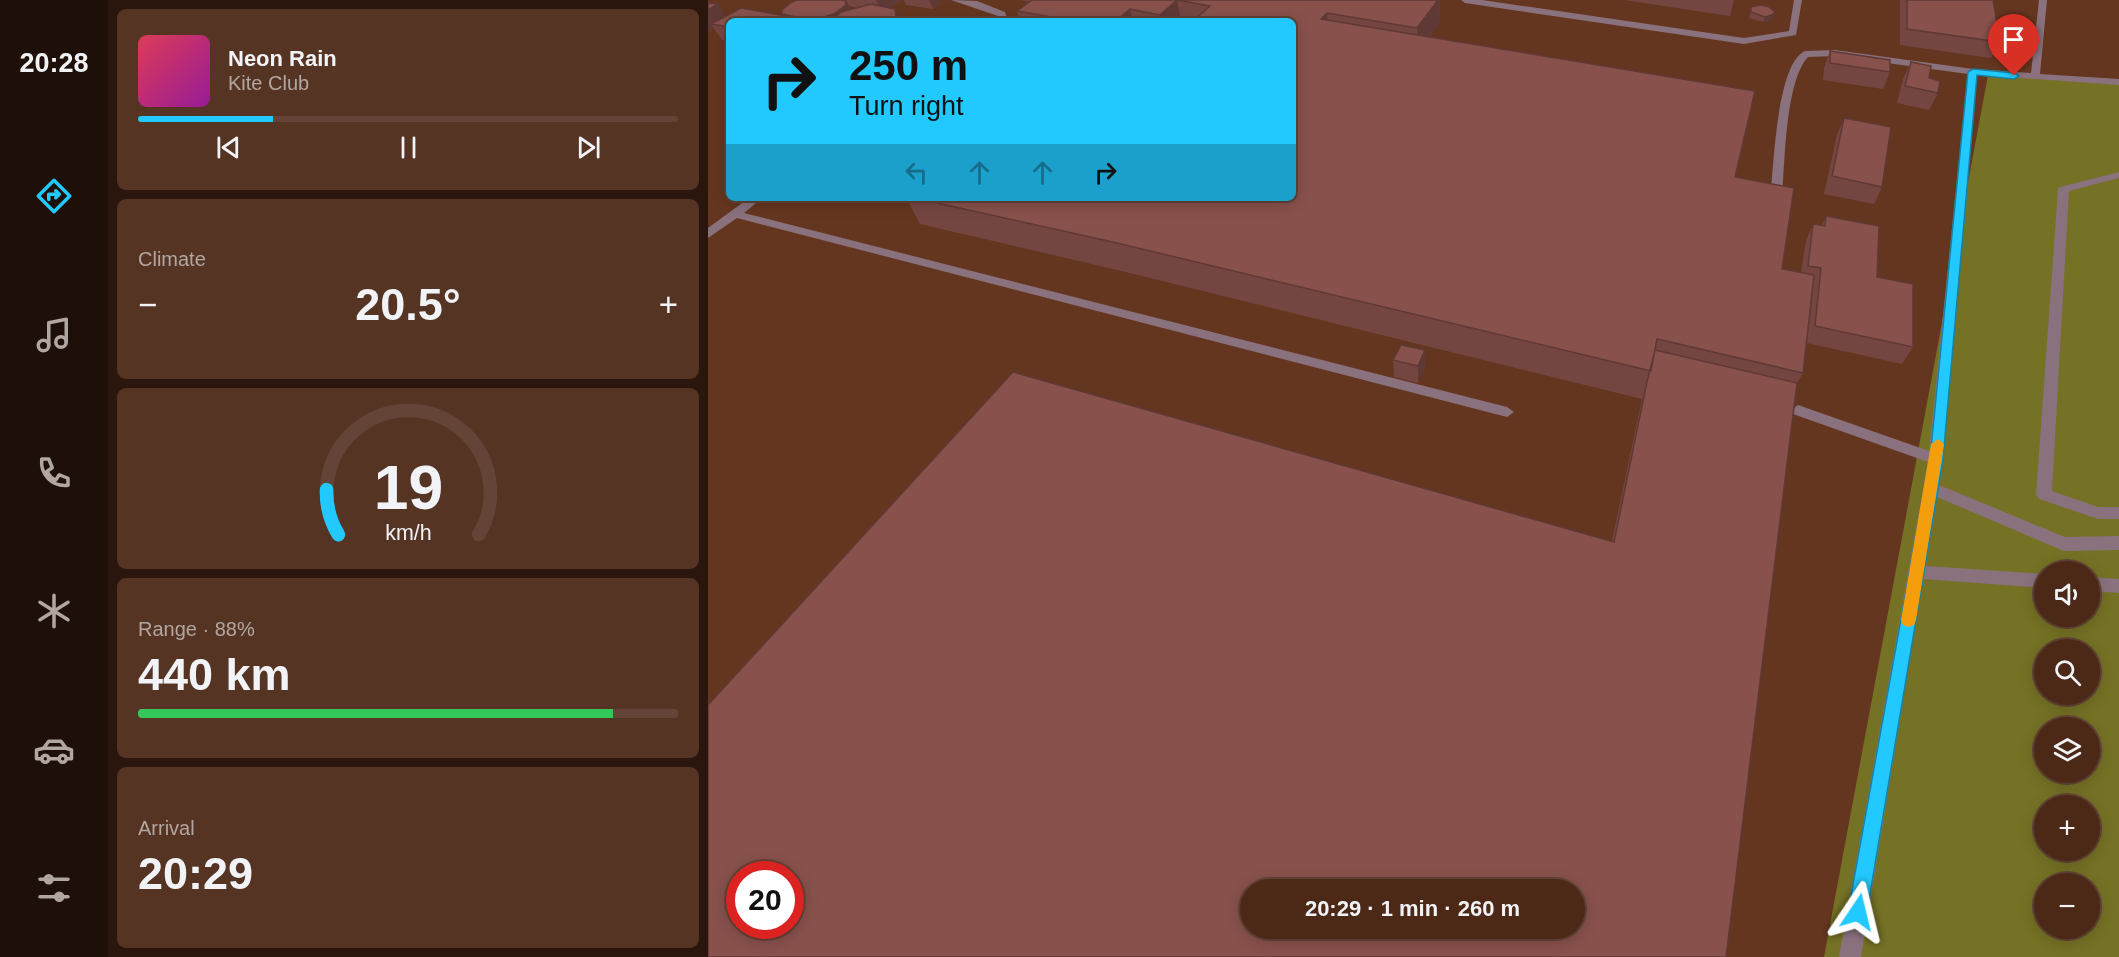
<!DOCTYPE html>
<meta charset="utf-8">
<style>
:root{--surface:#4c2817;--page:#563424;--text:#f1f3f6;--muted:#b2a6a1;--line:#634436;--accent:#22c9fe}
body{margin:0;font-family:Arial,sans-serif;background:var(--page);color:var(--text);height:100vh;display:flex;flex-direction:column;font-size:22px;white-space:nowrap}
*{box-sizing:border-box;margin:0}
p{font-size:20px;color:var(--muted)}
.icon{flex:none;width:33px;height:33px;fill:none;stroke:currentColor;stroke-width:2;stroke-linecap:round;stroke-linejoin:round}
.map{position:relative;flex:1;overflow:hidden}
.side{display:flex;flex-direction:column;gap:9px;padding:9px;background:#2a160d;width:600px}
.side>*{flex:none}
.banner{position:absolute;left:18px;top:18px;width:570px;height:183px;border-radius:9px;box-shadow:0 3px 15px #0003,0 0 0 2px var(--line);background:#22c9fe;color:#111;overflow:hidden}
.tools{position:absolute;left:1326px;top:561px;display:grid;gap:12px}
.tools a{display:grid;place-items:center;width:66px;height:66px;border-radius:50%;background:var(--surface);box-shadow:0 3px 15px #0003,0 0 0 2px var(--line);font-size:30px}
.speed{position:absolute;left:18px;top:861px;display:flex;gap:12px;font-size:30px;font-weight:700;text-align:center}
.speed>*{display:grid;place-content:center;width:78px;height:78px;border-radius:50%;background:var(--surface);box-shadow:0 3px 15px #0003,0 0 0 2px var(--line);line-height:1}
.speed .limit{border:9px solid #d22;background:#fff;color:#111}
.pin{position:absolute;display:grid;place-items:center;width:51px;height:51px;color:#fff;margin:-62px -26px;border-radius:50% 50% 50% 0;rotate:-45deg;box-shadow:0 0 6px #0007}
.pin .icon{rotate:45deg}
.me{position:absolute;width:66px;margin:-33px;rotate:10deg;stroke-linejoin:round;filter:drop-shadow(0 0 4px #0008)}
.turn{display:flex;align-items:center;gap:21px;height:126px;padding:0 24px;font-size:27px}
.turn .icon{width:78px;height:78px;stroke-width:2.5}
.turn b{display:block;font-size:42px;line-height:51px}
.lanes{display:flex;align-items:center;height:57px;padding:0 24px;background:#0003;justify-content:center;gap:30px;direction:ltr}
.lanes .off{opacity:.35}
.big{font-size:45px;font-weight:700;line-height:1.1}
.side .widget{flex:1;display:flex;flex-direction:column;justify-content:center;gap:9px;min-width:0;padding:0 21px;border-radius:9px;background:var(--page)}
.side .dial{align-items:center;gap:0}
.dial svg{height:156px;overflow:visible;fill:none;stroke:var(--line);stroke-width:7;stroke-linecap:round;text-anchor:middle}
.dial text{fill:var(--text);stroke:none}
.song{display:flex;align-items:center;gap:18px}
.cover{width:72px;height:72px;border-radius:9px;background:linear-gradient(135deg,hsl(350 70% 55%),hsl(300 70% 35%))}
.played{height:6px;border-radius:3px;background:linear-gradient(90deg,var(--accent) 25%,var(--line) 25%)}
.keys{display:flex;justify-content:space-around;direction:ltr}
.heat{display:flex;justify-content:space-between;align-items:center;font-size:33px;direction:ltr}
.charge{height:9px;border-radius:4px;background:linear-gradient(90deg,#34c759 88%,var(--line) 0)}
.trip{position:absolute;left:532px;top:879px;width:345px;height:60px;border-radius:30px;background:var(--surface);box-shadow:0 3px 15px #0003,0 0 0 2px var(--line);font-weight:700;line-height:60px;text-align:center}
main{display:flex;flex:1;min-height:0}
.menu{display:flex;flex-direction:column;width:108px;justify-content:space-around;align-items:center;background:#1e1009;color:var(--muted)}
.menu .icon{width:42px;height:42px}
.menu .on{color:var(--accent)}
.menu b{font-size:27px;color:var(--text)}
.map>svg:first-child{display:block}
</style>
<main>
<nav class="menu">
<b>20:28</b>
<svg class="icon on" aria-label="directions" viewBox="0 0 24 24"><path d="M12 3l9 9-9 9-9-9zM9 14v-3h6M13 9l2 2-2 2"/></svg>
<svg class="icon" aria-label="music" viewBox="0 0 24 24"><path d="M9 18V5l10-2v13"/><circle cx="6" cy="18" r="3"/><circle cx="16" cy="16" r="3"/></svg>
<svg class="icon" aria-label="phone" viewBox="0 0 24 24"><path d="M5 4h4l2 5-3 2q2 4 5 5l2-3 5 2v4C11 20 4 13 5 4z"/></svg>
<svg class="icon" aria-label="climate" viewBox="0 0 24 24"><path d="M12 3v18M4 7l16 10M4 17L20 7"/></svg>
<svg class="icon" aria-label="car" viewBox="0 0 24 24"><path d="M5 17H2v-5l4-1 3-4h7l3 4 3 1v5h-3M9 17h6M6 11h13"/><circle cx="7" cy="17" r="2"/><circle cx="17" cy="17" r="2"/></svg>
<svg class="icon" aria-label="filters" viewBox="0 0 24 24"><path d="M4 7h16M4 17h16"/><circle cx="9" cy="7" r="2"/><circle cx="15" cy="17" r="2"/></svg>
</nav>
<section class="side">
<div class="widget">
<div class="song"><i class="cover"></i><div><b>Neon Rain</b><p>Kite Club</p></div></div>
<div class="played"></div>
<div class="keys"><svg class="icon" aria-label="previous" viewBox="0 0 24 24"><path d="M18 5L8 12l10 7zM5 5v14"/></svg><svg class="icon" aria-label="pause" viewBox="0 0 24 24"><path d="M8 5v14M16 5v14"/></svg><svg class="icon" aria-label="next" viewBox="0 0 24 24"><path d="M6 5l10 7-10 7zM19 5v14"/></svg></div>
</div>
<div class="widget"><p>Climate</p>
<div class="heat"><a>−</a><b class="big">20.5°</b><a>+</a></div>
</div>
<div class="widget dial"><svg viewBox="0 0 100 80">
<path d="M14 69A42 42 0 1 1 86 69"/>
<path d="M14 69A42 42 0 0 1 8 46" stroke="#22c9fe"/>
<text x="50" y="56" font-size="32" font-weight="700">19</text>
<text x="50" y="72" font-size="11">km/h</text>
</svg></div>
<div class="widget"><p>Range · 88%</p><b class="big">440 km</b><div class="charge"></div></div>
<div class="widget"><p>Arrival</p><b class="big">20:29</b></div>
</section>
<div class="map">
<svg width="1411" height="957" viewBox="0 0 1411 957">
<rect width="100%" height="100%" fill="#65361f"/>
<!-- green -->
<path fill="#757125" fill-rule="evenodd" d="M1280,75L1411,80V957H1116ZM1336,572H1382V616H1336ZM1336,650H1382V694H1336ZM1336,728H1382V772H1336ZM1336,806H1382V850H1336ZM1336,884H1382V928H1336Z"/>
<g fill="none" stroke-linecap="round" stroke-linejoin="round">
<!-- lane -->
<path fill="#89717d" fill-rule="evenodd" d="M243,0L269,1L297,12L300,21H292L290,16Z
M753,0H774L1036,38L1081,31L1086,0H1094L1088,35L1036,44L757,3Z
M1331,0H1339L1332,74L1411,79V85L1269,75L1235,459L1231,485L1357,537L1411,536V550L1356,551L1229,497L1218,566L1336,574V588L1215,579L1153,957H1131L1220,462L1085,414L1083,410L1090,405L1221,451L1260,74L1127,56L1100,57C1077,82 1077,163 1074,199L1068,202L1062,199C1066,168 1068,64 1097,51L1127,50L1265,69L1323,73Z
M1411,172V178L1361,191L1344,491L1390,507H1411V519H1390L1331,499L1328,495L1350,189L1352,187Z
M41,198H54L36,213L799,407L806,412L799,417L29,218L0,238V228Z
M1382,577L1411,579V593L1382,591Z"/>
</g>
<!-- wall -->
<path fill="#754641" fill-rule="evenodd" d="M89,0H194L182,8L187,9L192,21H21V42L14,40L6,28L0,32V3L17,16L74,15ZM141,6L149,8L143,10Z
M196,0H231L233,4L225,9L198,5Z
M312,0H732L731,24L722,37L1027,177L1074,269L1093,273L1098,241L1105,224L1114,226L1118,216L1169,277L1205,347L1194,364L1099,343L1105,286L1095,373L1089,383L1018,957L904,541L934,399L418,272L212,224L198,198H585V21H312L309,11L322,2Z
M916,0H1026L1022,16Z
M1192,0H1285L1292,42L1283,58L1192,45Z
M1043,7L1065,18L1062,21L1055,22L1041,18Z
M1122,51L1182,72L1175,89L1115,80L1116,68Z
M1203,62L1221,78L1230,93L1221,110L1189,103L1195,79Z
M1136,118L1174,187L1166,204L1116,194L1129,135Z
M717,350V367L710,383L686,377L685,360Z"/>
<!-- shaded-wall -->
<path fill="#5f3935" d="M137,0H138L142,8L144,16L137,21H106L105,20Z
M168,0H194L174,13Z
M221,0H231L233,4L225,9Z
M469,0L473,21H453L452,15Z
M730,0H732L731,24L709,55V28Z
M10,4L20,21L3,24L6,28L0,32V10Z
M187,9L192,21H182Z
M422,9L425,21H408Z
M1067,12L1065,18L1062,21L1055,22L1057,17Z
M619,13L621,40L613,19Z
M717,350V367L710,383V366Z"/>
<!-- building -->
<path fill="#88514c" stroke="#5f3935" stroke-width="1.5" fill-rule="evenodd" d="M89,0H137L138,5L126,14L105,20H101L74,14V10L84,2Z
M324,0H730L709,28L619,13L613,19L1047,91L1027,177L1086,188L1074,269L1106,275L1095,373L949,339L943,371L409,243L207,198H585V21H485L502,6L469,0L452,15L422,9L408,21H366L309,11Z
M1199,0H1285L1292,42L1199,29Z
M0,3L10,4L0,10Z
M163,4L187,9L188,17L182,21H123L133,12Z
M1053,5L1061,7L1067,12L1064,15L1057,17L1043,12V7Z
M33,8L101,20L99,21H21V27L3,24Z
M1122,51L1182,60V72L1122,63Z
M1203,62L1223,66L1221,78L1232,81L1230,93L1197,86Z
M1136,118L1183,127L1174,187L1124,176Z
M1118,216L1171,226L1169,277L1205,284V347L1107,326L1113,268L1100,266L1105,224L1117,226Z
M693,345L717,350L710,366L685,360Z
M947,350L1089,383L1018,957H0V705L305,372L906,542L939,382ZM32,874H82V926H32ZM543,890H867V928H543Z"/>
<!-- route -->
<path fill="#22c9fe" stroke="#1683a5" stroke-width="1.5" d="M1265,69L1306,73L1311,76L1306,79L1269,75L1235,459L1159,912L1156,918L1150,921L1143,918L1140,912L1222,459L1260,72Z"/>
<!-- slow -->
<path fill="#f59e0b" d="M1230,439L1236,444L1208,620L1206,625L1200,627L1195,625L1193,620L1223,444Z"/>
</svg>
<div class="tools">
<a><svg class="icon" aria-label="sound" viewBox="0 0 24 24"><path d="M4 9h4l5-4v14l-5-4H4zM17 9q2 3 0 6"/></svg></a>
<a><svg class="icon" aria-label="search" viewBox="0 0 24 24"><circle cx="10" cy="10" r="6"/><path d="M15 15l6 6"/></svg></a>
<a><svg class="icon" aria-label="layers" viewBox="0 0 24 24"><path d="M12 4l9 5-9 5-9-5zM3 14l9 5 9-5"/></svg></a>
<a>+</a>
<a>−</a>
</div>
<div class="speed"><div class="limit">20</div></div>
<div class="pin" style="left:1306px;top:76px;background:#d93025"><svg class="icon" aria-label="arrive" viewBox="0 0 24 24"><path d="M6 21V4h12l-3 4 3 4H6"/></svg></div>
<svg class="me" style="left:1150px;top:912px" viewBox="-20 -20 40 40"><path d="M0-17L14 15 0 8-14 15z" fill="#22c9fe" stroke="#fff" stroke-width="4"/></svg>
<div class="trip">20:29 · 1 min · 260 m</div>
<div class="banner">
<div class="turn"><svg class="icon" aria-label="right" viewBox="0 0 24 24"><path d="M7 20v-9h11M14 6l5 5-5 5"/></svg><div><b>250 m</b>Turn right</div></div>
<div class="lanes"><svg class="icon off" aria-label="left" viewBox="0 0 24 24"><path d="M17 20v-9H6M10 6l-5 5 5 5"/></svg><svg class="icon off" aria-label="ahead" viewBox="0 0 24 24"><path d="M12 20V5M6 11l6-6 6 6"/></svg><svg class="icon off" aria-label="ahead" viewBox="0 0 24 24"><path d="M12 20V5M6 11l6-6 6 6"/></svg><svg class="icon" aria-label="right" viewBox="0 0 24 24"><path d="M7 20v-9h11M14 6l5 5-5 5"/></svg></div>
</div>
</div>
</main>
